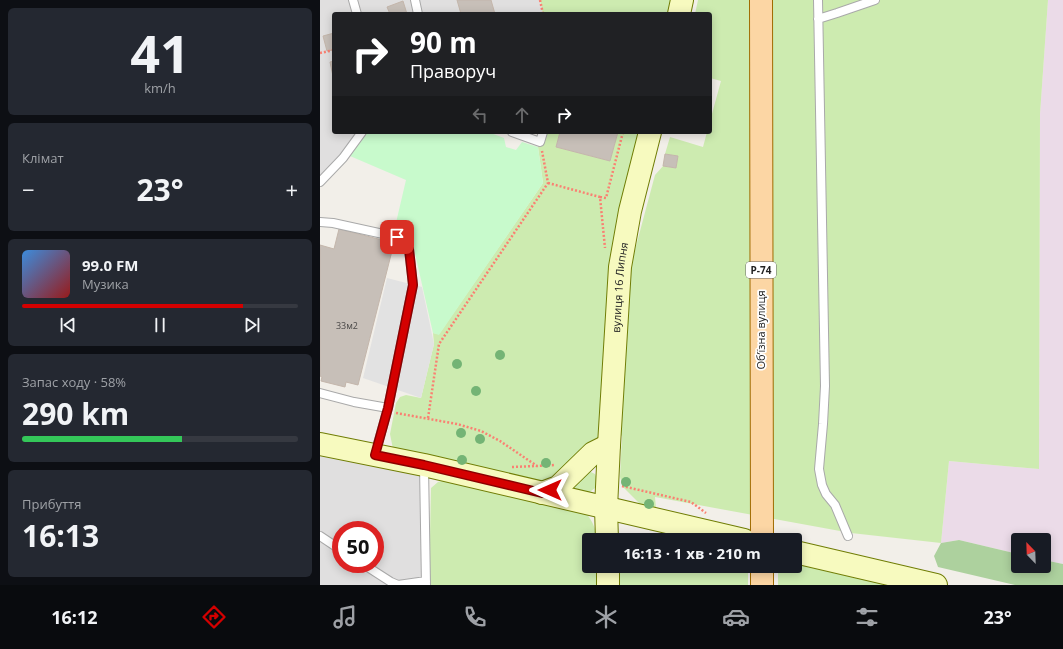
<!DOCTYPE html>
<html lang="uk">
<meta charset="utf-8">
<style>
:root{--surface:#171b24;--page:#242831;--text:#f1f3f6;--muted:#9ea1a6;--line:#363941;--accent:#d40000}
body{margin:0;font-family:"Open Sans",sans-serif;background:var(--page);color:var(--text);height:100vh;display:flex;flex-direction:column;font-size:15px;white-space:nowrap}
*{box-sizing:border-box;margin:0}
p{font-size:13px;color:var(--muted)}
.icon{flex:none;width:22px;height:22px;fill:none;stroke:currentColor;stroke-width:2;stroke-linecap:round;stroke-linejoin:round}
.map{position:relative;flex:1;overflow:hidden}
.drawer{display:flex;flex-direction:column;gap:8px;padding:8px;background:#0d0f14;width:320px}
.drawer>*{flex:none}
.top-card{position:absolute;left:12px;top:12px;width:380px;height:122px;border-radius:4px;box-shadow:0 2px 10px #0003;background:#202124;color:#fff;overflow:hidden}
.needle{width:26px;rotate:337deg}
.tools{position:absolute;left:691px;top:533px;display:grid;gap:8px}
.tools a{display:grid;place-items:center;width:40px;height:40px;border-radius:4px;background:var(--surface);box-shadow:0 2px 10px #0003;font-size:20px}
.speed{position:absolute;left:12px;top:521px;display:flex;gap:8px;font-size:20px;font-weight:700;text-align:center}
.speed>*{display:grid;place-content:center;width:52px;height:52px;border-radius:50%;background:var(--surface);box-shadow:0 2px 10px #0003;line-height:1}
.speed .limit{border:6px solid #d22;background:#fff;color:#111}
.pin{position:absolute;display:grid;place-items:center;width:34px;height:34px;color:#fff;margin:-17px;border-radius:8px;box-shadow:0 2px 6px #0006}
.me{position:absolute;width:44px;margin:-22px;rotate:270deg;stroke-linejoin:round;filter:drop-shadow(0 0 3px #0008)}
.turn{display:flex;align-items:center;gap:14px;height:84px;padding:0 12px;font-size:18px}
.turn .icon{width:52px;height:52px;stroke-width:2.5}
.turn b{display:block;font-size:28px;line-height:34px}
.lanes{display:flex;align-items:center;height:38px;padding:0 12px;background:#0003;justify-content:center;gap:20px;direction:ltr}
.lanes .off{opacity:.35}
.big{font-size:30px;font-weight:700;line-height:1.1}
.drawer .widget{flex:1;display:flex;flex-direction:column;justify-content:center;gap:6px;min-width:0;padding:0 14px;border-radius:6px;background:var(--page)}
.drawer .dial{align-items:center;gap:0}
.dial b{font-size:52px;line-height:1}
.song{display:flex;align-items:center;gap:12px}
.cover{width:48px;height:48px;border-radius:6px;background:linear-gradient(135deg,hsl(210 70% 55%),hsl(0 70% 35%))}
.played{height:4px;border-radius:2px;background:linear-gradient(90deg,var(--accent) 80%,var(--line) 80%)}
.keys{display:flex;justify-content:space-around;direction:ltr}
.heat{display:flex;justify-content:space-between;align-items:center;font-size:22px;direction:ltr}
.charge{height:6px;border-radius:3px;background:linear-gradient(90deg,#34c759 58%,var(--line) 0)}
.trip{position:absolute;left:262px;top:533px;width:220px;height:40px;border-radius:4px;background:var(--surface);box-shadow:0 2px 10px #0003;font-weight:700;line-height:40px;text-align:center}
.menu{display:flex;height:64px;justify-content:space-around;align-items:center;background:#090b0e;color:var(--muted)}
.menu .icon{width:28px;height:28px}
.menu .current{color:var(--accent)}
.menu b{font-size:18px;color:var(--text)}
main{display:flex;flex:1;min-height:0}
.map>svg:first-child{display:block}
</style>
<main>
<section class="drawer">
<div class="widget dial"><b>41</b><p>km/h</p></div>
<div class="widget"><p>Клімат</p>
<div class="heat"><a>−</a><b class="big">23°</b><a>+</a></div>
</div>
<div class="widget">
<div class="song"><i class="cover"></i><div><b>99.0 FM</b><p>Музика</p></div></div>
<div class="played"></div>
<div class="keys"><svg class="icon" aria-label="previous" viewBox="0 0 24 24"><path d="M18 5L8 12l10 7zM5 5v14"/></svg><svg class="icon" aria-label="pause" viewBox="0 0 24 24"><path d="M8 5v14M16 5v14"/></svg><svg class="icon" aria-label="next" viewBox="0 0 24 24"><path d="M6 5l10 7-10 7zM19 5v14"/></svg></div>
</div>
<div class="widget"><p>Запас ходу · 58%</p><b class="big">290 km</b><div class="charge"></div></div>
<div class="widget"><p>Прибуття</p><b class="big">16:13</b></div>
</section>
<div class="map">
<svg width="743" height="585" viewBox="0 0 743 585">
<rect width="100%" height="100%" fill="#f2efe9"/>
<!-- residential -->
<path fill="#e0dfdf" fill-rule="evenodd" d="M0,0H220L223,14H14V132H42L0,182Z
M0,444L104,465L106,585H0ZM21,530H55V564H21Z"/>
<!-- industrial -->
<path fill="#ebdbe8" d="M728,0H743V564L724,560V540H698V554L639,540L621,543L629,461L719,469L720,114Z"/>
<!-- grass -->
<path fill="#cdebb0" d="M220,0H356L353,14H223Z
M378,0H728L720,114L719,469L629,461L621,543L531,533L335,497L336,508L332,510L325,509L303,487L300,477L302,436L296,430L308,276L335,175L343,166L356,168L358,156L345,154L350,137L383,147L387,132H390V121L401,81L390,78V14H375Z
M223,132H240L236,147L290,161L298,132H324L283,437L247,467L221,486L73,449L70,434L76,403L80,397L86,395L101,398L114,344L113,333L119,334L223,183L218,147Z
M269,471L275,474L277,479L275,488L267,494L252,493V488Z
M127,480L266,513C273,522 276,529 277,540H269V566H277L278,585H109L111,488L118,482Z
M350,532L380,540H325Z
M475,564L562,584L563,585H458V566H475Z
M300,566H428V585H296Z"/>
<!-- forest -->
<path fill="#add19e" d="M639,540L698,554V566H724V560L743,564V585H695L618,567L614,556L621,543Z"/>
<!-- park -->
<path fill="#c8facc" d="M48,132H168L184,138L186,147L196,150L202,142L218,147L223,183L119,335L113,333L94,249L89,238L75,227L86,180L30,156Z"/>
<!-- parking -->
<path fill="#e2e2e2" d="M67,278L102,287L114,344L101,398L43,378Z"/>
<!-- building -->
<path fill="#c7bfb8" stroke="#c4b6ab" d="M137,0H171L175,14H141Z
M83,1L87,14H70L67,7Z
M14,33V50L7,51L3,36Z
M14,61V81L10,62Z
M240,132H298L290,161L236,147Z
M345,154L358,156L356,168L343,166Z
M19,229L74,243L38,385L26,382L25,387L1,381L2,377L0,376V245L14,249Z"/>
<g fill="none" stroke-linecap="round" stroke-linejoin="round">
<defs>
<path id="lane" d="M33,0L37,14
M95,0L98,14
M498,0L505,386L503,424L499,469L502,485L506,494L515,505L528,536
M498,19L517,13L555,0
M192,132L220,142L223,132
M0,182L23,158L42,132
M0,222L13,223L77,237L89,249L93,285L68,408L55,454
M0,393L34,402L68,408
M104,466L106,585
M0,536L21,550
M43,564L71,582L78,585L106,581"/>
<g id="secondary">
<path d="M359,14L362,0"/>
<path d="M0,444L104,465L424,540"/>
<path d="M222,493L238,487L273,453L289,445"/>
<path id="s1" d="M287,540L286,508L289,445L300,267L310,211L330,132"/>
<path d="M475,552L616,585"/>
<path d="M288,566V585"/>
</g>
<path id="primary" d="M441,0L442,540
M442,566V585"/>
</defs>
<!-- lane casing -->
<use href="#lane" stroke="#a9a9a9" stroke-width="10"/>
<!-- secondary casing -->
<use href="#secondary" stroke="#707d05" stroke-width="24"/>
<!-- primary casing -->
<use href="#primary" stroke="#a06b00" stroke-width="24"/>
<!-- path -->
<path stroke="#fa8072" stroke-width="2.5" stroke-dasharray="2 2" stroke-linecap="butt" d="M220,0L223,14
M0,53L14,50
M228,183L280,197L285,248
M280,197L286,198L303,132
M76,413L137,424L161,431L180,441L217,466L235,465
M108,418L119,344L228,183L222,151
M192,467L217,466
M302,486L371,502L386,513"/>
<!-- lane -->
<use href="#lane" stroke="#fff" stroke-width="8"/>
<!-- secondary -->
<use href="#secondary" stroke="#f7fabf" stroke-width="22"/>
<!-- primary -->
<use href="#primary" stroke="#fcd6a4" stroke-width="22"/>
</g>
<!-- trees -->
<g fill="#74b475">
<circle cx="180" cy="355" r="5"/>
<circle cx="137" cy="364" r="5"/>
<circle cx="156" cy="391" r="5"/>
<circle cx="141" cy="433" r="5"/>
<circle cx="160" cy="439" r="5"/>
<circle cx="142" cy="460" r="5"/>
<circle cx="226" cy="463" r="5"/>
<circle cx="306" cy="482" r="5"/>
<circle cx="329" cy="504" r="5"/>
</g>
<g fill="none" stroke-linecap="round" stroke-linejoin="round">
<defs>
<path id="route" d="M77,237L89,249L93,285L68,408L55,455L104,465L222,493L230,490"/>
</defs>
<!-- route casing -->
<use href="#route" stroke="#8a0000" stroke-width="10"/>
<!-- route -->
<use href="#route" stroke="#d40000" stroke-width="7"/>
</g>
<g text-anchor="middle" stroke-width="3.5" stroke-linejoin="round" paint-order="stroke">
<!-- number labels -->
<g font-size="9" fill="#4b4948">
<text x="27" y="329">33м2</text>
</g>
<!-- shield labels -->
<rect fill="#fff" stroke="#646464" stroke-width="1" x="426" y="262" width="30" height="16" rx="3"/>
<g font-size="10" font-weight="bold" fill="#222">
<text x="441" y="274">Р-74</text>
</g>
<!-- street labels -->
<g font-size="11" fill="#222" stroke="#fff">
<text dy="4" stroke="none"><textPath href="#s1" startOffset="253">вулиця 16 Липня</textPath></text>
<text transform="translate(441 330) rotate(-90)" y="4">Обʼїзна вулиця</text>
</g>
</g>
</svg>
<div class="tools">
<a><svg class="needle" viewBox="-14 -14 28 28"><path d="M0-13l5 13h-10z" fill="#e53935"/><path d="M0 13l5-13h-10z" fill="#9ea1a6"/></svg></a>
</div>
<div class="speed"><div class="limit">50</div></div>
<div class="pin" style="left:77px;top:237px;background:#d93025"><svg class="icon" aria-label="arrive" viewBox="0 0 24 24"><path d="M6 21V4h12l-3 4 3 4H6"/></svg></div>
<svg class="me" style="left:230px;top:490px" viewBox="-20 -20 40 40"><path d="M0-17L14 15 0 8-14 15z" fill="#d40000" stroke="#fff" stroke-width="4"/></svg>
<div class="trip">16:13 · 1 хв · 210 m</div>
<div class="top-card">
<div class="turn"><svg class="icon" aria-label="right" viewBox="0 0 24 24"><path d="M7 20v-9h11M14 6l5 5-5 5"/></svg><div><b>90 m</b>Праворуч</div></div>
<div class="lanes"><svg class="icon off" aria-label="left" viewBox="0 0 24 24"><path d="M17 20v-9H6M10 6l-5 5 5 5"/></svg><svg class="icon off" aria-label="ahead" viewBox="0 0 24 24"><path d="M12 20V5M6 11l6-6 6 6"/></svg><svg class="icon" aria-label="right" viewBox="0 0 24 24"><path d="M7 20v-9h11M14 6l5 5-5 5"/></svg></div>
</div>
</div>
</main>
<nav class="menu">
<b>16:12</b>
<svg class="icon current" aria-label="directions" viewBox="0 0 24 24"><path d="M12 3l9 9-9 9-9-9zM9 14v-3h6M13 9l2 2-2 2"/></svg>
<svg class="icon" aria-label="music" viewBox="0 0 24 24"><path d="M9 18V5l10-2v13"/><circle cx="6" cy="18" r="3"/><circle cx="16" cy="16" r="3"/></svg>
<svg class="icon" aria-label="phone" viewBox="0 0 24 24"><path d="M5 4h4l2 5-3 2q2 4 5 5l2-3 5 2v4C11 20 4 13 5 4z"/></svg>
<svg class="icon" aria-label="climate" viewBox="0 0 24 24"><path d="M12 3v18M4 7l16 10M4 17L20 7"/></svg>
<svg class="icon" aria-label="car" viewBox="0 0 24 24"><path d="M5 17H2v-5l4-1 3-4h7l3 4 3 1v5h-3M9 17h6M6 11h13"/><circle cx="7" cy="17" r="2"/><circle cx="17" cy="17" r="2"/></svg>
<svg class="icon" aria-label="filters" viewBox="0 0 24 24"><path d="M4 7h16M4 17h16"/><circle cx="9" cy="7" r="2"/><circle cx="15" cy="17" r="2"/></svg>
<b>23°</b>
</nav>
